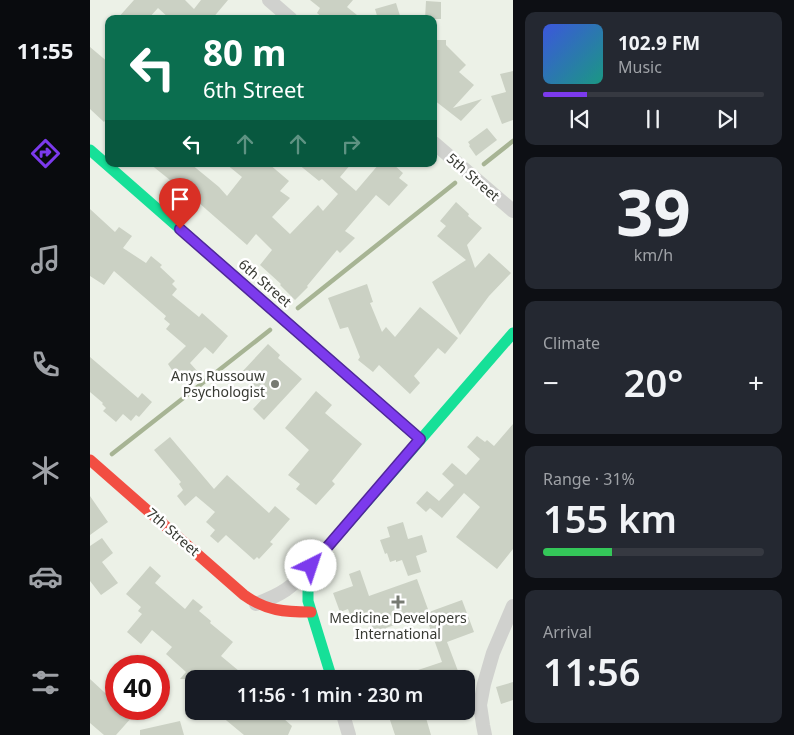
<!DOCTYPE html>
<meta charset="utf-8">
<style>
:root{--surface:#171b24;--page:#242831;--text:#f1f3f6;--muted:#9ea1a6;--line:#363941;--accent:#7c3aed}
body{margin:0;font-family:"Noto Sans",sans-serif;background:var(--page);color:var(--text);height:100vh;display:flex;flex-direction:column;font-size:19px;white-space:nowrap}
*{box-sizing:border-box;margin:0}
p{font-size:16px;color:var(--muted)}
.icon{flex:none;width:28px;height:28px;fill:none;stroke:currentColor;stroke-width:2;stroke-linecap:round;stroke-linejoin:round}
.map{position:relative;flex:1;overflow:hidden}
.side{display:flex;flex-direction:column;gap:12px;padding:12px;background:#0d0f14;width:281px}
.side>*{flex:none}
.top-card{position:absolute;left:15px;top:15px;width:332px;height:152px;border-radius:10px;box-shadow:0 1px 4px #0004;background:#0b6e4f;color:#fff;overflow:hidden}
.speed{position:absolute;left:15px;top:655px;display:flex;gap:10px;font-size:25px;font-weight:700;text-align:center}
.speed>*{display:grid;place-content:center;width:65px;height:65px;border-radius:50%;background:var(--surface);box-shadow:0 1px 4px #0004;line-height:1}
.speed .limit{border:8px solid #d22;background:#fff;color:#111}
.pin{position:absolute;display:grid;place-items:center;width:42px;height:42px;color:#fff;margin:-51px -21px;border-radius:50% 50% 50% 0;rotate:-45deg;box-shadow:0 0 5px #0007}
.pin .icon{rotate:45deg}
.me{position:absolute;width:55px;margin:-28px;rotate:41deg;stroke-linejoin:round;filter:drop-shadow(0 0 4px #0008)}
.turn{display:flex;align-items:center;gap:18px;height:105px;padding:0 15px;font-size:22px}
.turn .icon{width:65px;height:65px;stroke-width:2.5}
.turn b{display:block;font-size:35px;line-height:42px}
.lanes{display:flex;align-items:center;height:48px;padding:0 15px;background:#0003;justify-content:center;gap:25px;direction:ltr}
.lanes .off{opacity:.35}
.big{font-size:38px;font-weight:600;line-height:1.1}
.side .tile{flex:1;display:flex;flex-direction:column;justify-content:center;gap:8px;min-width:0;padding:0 18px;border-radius:10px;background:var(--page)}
.side .dial{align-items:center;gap:0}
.dial b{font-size:65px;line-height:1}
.song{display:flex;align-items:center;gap:15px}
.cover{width:60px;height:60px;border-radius:8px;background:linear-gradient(135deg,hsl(230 70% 55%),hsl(170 70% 35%))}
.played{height:5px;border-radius:2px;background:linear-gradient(90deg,var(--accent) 20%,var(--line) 20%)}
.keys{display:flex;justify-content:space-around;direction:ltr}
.heat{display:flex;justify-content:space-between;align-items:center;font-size:28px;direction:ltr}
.charge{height:8px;border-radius:4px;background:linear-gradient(90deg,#34c759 31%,var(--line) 0)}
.trip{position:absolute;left:95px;top:670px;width:290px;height:50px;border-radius:10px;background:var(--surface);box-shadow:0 1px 4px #0004;font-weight:600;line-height:50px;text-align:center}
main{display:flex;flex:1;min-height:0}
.tabs{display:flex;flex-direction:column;width:90px;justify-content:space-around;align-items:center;background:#090b0e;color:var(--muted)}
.tabs .icon{width:35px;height:35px}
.tabs .on{color:var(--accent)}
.tabs b{font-size:22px;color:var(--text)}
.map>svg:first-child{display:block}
</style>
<main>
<nav class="tabs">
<b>11:55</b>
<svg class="icon on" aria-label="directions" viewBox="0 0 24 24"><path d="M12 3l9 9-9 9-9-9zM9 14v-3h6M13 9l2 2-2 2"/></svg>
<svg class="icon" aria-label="music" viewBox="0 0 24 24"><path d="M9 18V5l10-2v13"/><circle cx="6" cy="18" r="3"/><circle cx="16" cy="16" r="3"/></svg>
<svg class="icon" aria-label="phone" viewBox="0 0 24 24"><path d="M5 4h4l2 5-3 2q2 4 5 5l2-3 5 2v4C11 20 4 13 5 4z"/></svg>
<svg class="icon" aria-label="climate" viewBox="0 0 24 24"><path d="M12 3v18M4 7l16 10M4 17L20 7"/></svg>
<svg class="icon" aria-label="car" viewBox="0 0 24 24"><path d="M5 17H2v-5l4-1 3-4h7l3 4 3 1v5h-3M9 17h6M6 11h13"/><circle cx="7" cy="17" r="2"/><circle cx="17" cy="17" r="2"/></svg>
<svg class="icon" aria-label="filters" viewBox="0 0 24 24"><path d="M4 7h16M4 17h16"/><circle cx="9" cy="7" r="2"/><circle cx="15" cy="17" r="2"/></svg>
</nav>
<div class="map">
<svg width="423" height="735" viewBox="0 0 423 735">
<rect width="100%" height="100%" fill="#ecf1e7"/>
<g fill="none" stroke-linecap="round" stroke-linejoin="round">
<!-- stream -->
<path stroke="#a7b494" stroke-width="4.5" d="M394,164L423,141
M208,308L365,183
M22,454L180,330"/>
</g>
<!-- building -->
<path fill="#cbd1c4" d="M44,0H95L104,9L111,0H138L122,19H80L68,8L58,19H27Z
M220,0H263L257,7L272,19H234L227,13L230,8Z
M336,1L351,2V19H335Z
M306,3L311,19H288L285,9Z
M344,40H356V45L376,65L369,72L384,85L363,108L392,99L371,121L344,100Z
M0,47L19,63V116L14,122L0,109Z
M423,71V120L412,124L401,96L416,92L410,74Z
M397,128L407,140L386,156L379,146L380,145L378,142Z
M60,164H101L129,187L137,196L152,177L136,164H179L199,181L190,191L200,198L182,217L200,234L228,205L233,211L248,194L232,179L229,181L208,164H261L250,177L266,191L289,164H303L313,173L309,178L318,185L299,206L286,195L255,231L265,238L250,253L247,250L217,286L218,287L205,300L190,285L191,284L170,265L182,250L166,234L157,245L101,196L96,202L76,184L80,180Z
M366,202L379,214L378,216L392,228L377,245L385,268L399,253L421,273L399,296L370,335L342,282L376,260L347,236L356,226L350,221Z
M0,209L25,232L29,227L42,236L33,248L56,263L61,256L72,265L70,267L85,281L82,284L87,289L82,295L109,317L112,313L138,336L123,354L115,347L100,363L108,372L91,384L78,364L96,346L76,329L80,324L74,319L76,316L24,271L14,285L0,276Z
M277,284L283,302L280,303L292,332L296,327L305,337L330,307L368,338L355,354L348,348L324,376L330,383L320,394L289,365L283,372L268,360L270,357L258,327L250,329L238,298Z
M178,344L190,355L188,358L212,379L174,420L163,409L175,396L151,373Z
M0,357L48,398L52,393L62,402L49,417L46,415L41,421L33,414L26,422L13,411L16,408L12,404L13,403L0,392Z
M226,391L242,405L235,413L272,444L242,481L245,484L226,505L206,489L210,484L198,475L219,450L195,428Z
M423,424V549L407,569L366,537L390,507L374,493L352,518L340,508L336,512L326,503L337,491L349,501L364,485L352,474L362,463L376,475L390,459L377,447L387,436L395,442L397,440L404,446Z
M80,437L124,489L137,475L179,513L185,506L200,519L180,542L183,544L169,559L167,557L164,560L136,535L128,543L120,536L125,530L116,522L125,512L106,496L95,506L87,496L93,490L89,484L91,482L64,450Z
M0,496L18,522L0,535Z
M313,522L318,539L332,535L337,552L326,556L331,572L318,576L312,560L306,562V560L300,562L297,553L295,554L290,540L300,537L297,527Z
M12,538L23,553L12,562L28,583L11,595L0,581V546Z
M60,566L71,576L65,583L95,609L103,599L113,607L109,611L121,621L120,623L143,642L131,656L149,671L143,679H90L96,672L76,654L82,647L62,630L51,644L37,632L52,614L48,611L51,607L36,594Z
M270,570L279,596L327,579L339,612L372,600L384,632L357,642L368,671L346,679H331L328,670L352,662L335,614L296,628L297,631L285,636L280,620L269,624L265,613L260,614L258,609L250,612L243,593L263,586L259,574Z
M0,679L26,703V709H32L42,717L26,735H14L0,723Z
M423,682V700L411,704L406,687Z
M125,711H200L193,718L202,726L198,735H154Z
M317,711H334L341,735H305L300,720L318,714Z
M90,721L94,735H50V730Z"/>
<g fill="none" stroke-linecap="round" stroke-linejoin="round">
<!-- street -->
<path stroke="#d0d1ce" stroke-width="14" d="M179,0L201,19
M344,143L423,211
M166,604C193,594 201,588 220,567
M252,711L259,735
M395,735L393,725L390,705L394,684L403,653L423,606"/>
<!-- fast -->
<path stroke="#16e098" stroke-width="11" d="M0,150L330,439
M242,679L218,601V584L221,566L423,333"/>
<!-- jam -->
<path stroke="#f24e42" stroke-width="11" d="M0,460L154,595C176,611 195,612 221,612"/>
</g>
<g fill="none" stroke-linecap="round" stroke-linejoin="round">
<defs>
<path id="route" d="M90,229L330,439L221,566"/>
</defs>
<!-- route casing -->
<use href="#route" stroke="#51269a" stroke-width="12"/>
<!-- route -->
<use href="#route" stroke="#7c3aed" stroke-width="9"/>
</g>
<!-- markers -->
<g fill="#777a72" stroke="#fff" stroke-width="2">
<circle cx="185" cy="384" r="5"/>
<path d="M305.5 594.5h5v5h5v5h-5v5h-5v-5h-5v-5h5z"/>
</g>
<g text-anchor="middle" stroke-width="5" stroke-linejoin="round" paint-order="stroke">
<!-- street labels -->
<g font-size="14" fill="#383a33" stroke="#fff">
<text transform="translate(383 177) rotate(41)" y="5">5th Street</text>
<text transform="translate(175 283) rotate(41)" y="5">6th Street</text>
<text transform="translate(83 532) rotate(41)" y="5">7th Street</text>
</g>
<!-- poi labels -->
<g font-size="14" fill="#383a33" stroke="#fff" text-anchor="end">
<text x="175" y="381">Anys Russouw<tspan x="175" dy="16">Psychologist</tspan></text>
<text x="308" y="623" text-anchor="middle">Medicine Developers<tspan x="308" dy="16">International</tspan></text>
</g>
</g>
</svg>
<div class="speed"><div class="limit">40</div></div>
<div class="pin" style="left:90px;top:229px;background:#d93025"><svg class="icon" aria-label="arrive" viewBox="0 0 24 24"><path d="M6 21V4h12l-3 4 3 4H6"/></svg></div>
<svg class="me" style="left:221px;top:566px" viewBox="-20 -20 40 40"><circle r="19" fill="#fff"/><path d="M0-13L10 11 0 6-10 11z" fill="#7c3aed"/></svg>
<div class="trip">11:56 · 1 min · 230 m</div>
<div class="top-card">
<div class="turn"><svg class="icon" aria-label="left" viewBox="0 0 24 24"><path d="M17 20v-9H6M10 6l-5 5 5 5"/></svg><div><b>80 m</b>6th Street</div></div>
<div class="lanes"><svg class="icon" aria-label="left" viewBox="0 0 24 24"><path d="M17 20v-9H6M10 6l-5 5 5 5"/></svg><svg class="icon off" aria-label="ahead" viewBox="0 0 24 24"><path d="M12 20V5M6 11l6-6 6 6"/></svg><svg class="icon off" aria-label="ahead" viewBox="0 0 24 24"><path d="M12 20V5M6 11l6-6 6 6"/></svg><svg class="icon off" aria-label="right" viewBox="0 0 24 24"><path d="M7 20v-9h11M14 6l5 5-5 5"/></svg></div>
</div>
</div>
<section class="side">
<div class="tile">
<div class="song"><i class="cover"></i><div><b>102.9 FM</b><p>Music</p></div></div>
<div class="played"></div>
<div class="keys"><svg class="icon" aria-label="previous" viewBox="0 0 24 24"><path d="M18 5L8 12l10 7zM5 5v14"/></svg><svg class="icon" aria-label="pause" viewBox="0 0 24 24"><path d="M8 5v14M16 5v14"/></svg><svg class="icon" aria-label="next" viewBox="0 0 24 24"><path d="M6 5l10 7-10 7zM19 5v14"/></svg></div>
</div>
<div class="tile dial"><b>39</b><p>km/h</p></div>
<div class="tile"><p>Climate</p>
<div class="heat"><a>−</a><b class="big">20°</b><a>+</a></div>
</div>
<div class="tile"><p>Range · 31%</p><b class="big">155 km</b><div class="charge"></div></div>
<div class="tile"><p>Arrival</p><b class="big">11:56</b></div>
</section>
</main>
